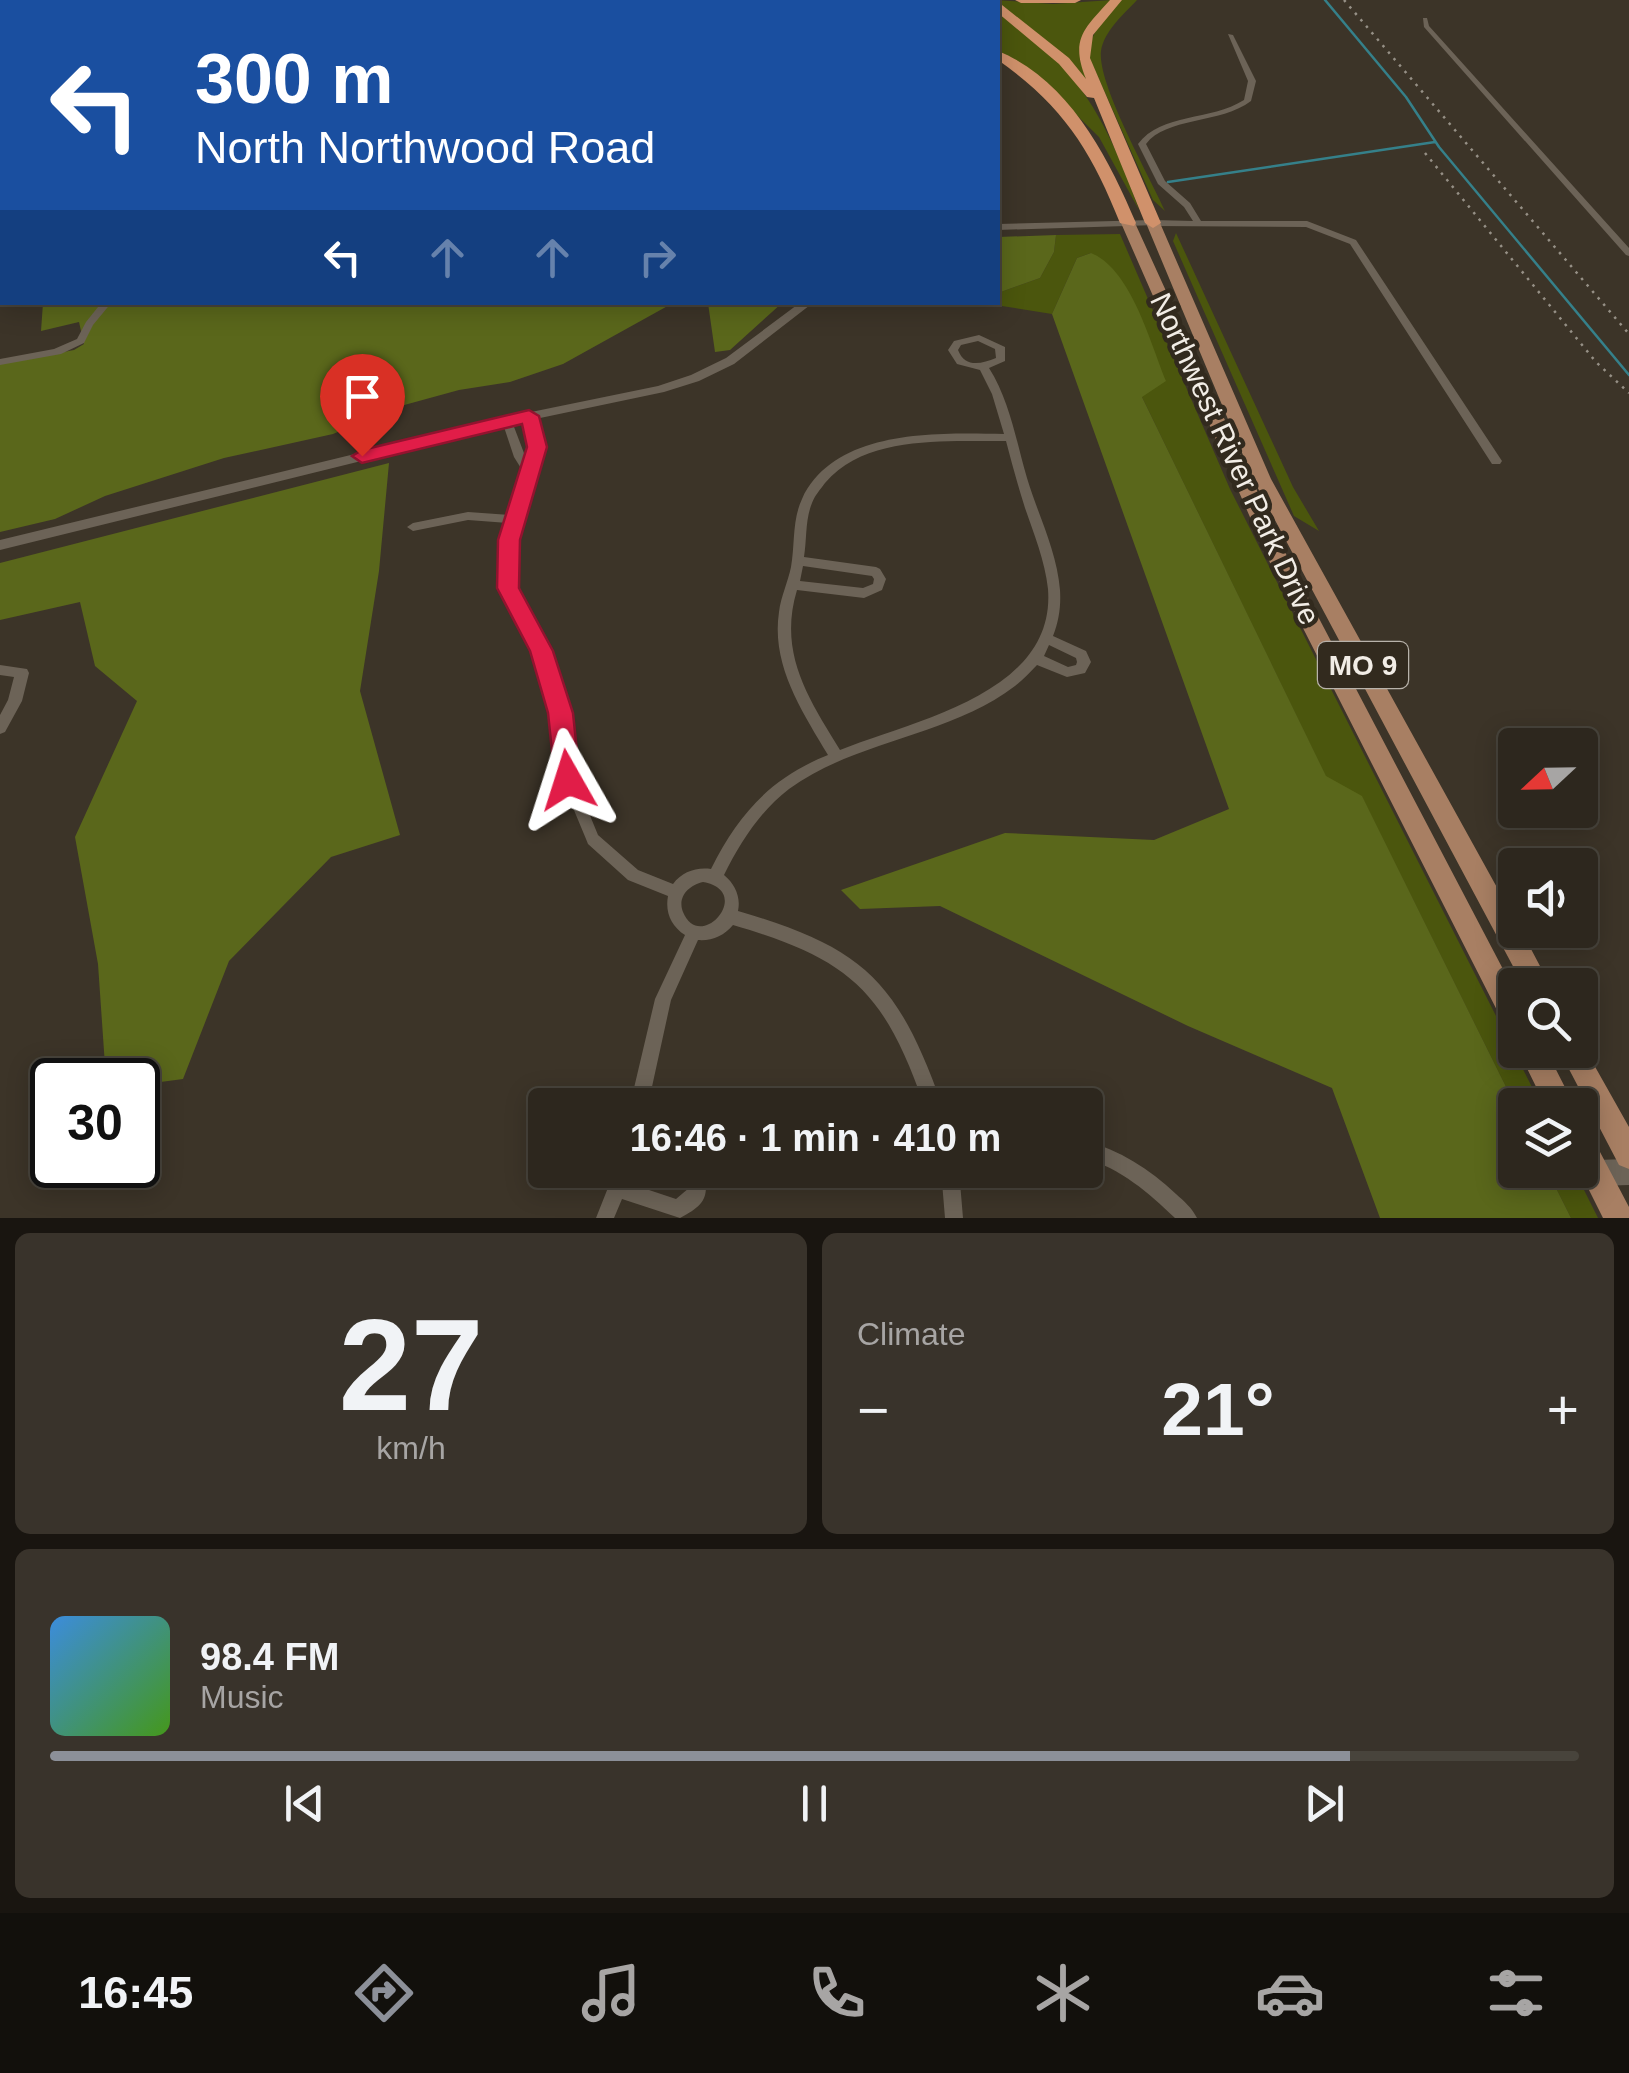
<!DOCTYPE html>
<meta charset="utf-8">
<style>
:root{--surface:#2d271e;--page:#39332b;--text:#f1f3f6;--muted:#a7a5a4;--line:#48443c;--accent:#8c9099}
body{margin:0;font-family:Arial,sans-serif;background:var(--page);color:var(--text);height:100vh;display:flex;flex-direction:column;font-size:38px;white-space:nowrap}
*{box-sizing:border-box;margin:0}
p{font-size:32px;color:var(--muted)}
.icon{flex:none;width:55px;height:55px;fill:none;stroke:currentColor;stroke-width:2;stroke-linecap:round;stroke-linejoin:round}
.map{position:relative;height:1218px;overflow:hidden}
.side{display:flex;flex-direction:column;gap:15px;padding:15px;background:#191510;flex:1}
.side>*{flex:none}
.banner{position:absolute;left:0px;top:0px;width:1000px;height:305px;box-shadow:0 5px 25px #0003,0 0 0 2px var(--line);background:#1a4fa0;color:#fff;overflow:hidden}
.needle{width:65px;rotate:248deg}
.tools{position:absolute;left:1498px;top:728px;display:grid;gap:20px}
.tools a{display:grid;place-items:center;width:100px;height:100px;border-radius:10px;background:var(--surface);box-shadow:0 5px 25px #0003,0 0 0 2px var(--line);font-size:50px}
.speed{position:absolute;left:30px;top:1058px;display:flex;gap:20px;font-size:50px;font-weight:700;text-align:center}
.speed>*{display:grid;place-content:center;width:130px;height:130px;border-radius:50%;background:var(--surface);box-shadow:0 5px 25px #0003,0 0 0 2px var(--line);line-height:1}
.speed .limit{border:5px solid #111;border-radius:15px;background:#fff;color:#111}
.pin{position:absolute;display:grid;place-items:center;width:85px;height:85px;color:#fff;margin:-102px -42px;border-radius:50% 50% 50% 0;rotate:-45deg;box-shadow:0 0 10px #0007}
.pin .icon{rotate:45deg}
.me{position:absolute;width:110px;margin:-55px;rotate:354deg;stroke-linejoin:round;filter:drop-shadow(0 0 8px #0008)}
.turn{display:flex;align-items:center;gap:35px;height:210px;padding:0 30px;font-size:45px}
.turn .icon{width:130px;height:130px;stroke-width:2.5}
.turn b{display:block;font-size:70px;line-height:85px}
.lanes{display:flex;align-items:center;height:95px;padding:0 30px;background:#0003;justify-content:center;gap:50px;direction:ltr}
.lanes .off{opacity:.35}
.big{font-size:75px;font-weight:600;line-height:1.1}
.side .widget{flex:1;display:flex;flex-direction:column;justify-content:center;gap:15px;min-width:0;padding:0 35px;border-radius:15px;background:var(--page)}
.side .dial{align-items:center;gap:0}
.dial b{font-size:130px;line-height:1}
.song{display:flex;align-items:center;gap:30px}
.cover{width:120px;height:120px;border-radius:15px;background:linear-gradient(135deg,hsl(210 70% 55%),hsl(100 70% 35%))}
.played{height:10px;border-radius:5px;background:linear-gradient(90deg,var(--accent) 85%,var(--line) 85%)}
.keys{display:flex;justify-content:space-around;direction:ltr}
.heat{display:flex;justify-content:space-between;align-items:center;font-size:55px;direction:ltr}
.side .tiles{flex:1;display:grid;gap:15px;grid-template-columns:1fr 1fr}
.widget:last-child{grid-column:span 2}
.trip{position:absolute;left:528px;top:1088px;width:575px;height:100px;border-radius:10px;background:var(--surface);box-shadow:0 5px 25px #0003,0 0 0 2px var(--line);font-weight:600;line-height:100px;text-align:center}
.tabs{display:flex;height:160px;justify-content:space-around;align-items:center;background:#12100c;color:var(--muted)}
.tabs .icon{width:70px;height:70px}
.tabs .current{color:var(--accent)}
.tabs b{font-size:45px;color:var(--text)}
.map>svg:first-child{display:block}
</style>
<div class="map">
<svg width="1629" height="1218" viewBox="0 0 1629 1218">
<rect width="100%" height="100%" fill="#3c3428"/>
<!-- green -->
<path fill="#4b560d" d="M995,0L1053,4L1112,0L1088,28L1087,80Z
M1121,0H1137C1124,14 1104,31 1101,51C1097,84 1150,177 1165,211L1153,200L1089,57C1089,32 1105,18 1121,0Z
M998,12C1019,30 1044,46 1063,67C1099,106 1122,161 1139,210L1099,137L1044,83L998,51Z
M1176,233L1293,487L1319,531L1294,516L1173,241Z
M1120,234L1230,489L1541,1105H1515L1362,797L1326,777L1142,397L1091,253L1077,258L1052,314L983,303L998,302V293L1040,278L1054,252L1056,235Z
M1547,1170H1574L1598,1218H1571Z"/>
<!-- forest -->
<path fill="#5a671b" d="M1056,235L1054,252L1040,278L998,293V237Z
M1091,253C1131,269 1150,342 1166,381L1142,397L1326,776L1362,796L1515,1105V1170H1547L1571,1218H1380L1332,1088L1188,1026L940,906L860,909L841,890L1005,833L1154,840L1229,809L1052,314L1077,258Z
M43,303H673L563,364L510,382L459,390L397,407L333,434L224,458L105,496L55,519L0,532V364L74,350L84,344L79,322L41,331Z
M708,303V302L782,303L730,350L715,352Z
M389,463L379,571L360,691L400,835L331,857L229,961L183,1079L138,1085V1080H106L98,964L75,837L137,701L95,666L80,602L0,620V563Z"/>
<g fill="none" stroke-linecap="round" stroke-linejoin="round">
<!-- stream -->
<path stroke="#35808a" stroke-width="2.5" d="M1325,0L1406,97L1439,147L1629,375
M1168,182L1435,142"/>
<!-- minor -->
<path fill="#6c6357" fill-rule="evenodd" d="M380,0H389L385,2H378Z
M1423,18H1427L1429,26L1629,248V256L1626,255L1424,27Z
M1228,34L1233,35L1256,81L1251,101C1221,124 1166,117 1146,144L1165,181L1190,203L1201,221H1307L1356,240L1500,458L1502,461L1500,464H1492L1350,244L1306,227L1153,226L1149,223L1153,220L1193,221L1184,207L1158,184L1138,144C1161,113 1211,121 1244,100L1248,81Z
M0,113H2V123H0Z
M102,302H112L93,325L84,343L61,354L0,365V359L54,349L77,339L86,322Z
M979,335L1005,347V361L989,368C1010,401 1016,441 1027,478C1038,515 1057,551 1060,590C1061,606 1059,621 1053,636L1086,651L1091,662L1085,673L1067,677L1037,665C1030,672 1023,680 1015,686C948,737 856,740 789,789C760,811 740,843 724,875C735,884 741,897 738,911C865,948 898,982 942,1105H924C884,990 849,959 733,925C724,936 712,941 698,940L671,1000L648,1105H630L655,999L685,935C671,926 665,912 668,896L628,880L588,844L586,839L561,779L553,713L536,651L502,588L503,540L508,523L468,520L413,531L407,527L413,523L468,512L511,515L524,473L514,457L502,421L503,419H511L527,461L532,447L524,416L529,413L533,414L542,447L535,473L537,476L533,479L515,540L514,588L548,651L567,713L575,779L598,835L638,870L673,884C682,872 696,867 711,869C738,815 770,778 828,755C802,711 771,665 779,612C781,596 788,582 791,567C795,545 792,520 802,499C835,428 939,433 1004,434L992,394L980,370L957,364L948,350L954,341ZM978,341L995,349L996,358C981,364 965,368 958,350L961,345ZM957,441H1006C1012,464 1018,486 1025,508C1034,534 1045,561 1048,589C1056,694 914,720 840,750C808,698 778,653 797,590L864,598L882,590L886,579L880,569L876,567L804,557C807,539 805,520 812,503C815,495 820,490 825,483C858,445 911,442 957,441ZM803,566L872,576L874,579L873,584L863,588L800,581ZM1049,645L1076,658L1077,662L1076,665L1068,667L1044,656ZM703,882C755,891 700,954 683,912C677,897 689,885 703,882Z
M0,665L27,669L29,673L22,701L5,732L0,734V715L8,700L14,677L0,675Z
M1085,1140C1120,1151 1149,1168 1176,1194C1184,1201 1192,1208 1197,1218H1175C1148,1192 1121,1169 1085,1158Z
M615,1170H633L628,1183L676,1199L689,1188L685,1170H703C710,1197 705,1205 680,1218L622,1199L614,1218H596Z
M941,1170H959L963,1218H945Z"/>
<!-- tertiary -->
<path fill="#6c6357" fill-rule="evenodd" d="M1153,220L1157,221V225L998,230V224Z
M801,302H814L734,364L699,381L664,392L507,425L0,550V540L507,417L658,386L691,375L726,358Z"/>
<!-- secondary -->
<path fill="#6c6357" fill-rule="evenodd" d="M1629,1159V1185L1595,1186L1586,1182L1582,1173L1586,1164L1595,1160Z"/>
<!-- primary -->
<path fill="#a87f63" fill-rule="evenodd" d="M1128,219L1135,223L1291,565L1515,992V1032L1506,1028L1271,565L1121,223Z
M1153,219L1160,223L1271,479L1515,920V930H1521L1550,985H1523L1253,479L1146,223Z
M1580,1040L1629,1127V1169L1619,1165L1559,1050H1580Z
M1518,1050H1546L1574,1105H1545Z
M1580,1129L1590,1133L1629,1207V1218H1603L1579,1170Z"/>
<!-- motorway -->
<path fill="#d0916b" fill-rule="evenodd" d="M901,0H916L918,2H903Z
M940,0H952V2H940Z
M1015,0H1081L1075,3H1021Z
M1110,0H1122L1093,35L1090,58L1161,223L1153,228L1145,223L1094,98L1087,97L1059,64L998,13V5H1002L1069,58L1086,79C1070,39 1084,29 1110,0Z
M2,17V25L0,26V18Z
M998,51C1069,80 1108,157 1136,223L1134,226L1120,223C1091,150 1063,106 998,60Z"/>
<!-- rail -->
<path stroke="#969086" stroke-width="2.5" stroke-dasharray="2.5 6" stroke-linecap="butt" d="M1344,0L1629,334
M1425,153L1596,362L1629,393"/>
</g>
<!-- route -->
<path fill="#e11d48" stroke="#92132f" stroke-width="2.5" d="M529,410L539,416L547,447L520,540L519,588L553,651L573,713L580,780L577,787L568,791L558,787L555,780L548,713L530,651L497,588L498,540L527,447L522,424L362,463L352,456L362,450Z"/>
<g text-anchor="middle" stroke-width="9" stroke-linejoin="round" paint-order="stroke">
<!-- shield labels -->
<rect fill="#322a1e" stroke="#b8b2aa" stroke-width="2.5" x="1318" y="642" width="90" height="46" rx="8"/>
<g font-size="28" font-weight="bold" fill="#f2ede6">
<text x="1363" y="675">MO 9</text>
</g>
<!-- street labels -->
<g font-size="30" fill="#f2ede6" stroke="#322a1e">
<text transform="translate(1235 459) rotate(65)" y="10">Northwest River Park Drive</text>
</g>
</g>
</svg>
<div class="tools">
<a><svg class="needle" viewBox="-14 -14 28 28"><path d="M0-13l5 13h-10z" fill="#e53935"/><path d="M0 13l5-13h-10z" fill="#a7a5a4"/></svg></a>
<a><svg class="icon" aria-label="sound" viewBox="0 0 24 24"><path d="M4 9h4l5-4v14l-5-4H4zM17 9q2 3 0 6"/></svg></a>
<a><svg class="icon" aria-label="search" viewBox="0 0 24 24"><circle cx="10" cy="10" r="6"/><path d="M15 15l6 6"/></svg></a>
<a><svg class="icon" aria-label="layers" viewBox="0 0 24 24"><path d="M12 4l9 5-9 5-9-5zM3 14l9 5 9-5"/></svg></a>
</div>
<div class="speed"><div class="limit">30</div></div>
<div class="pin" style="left:362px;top:456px;background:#d93025"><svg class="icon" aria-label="arrive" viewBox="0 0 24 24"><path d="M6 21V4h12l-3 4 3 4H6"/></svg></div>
<svg class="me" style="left:568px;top:780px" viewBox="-20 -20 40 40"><path d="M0-17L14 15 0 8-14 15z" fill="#e11d48" stroke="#fff" stroke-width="4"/></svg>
<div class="trip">16:46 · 1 min · 410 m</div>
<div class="banner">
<div class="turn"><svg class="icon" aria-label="left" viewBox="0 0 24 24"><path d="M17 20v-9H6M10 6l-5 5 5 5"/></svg><div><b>300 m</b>North Northwood Road</div></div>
<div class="lanes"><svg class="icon" aria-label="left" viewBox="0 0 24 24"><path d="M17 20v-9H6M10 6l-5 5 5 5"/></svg><svg class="icon off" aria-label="ahead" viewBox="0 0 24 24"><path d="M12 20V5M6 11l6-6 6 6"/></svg><svg class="icon off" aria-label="ahead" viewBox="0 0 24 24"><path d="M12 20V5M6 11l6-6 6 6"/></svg><svg class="icon off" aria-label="right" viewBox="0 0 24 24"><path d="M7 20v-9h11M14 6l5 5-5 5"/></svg></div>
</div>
</div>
<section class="side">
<div class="tiles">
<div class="widget dial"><b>27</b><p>km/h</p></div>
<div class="widget"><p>Climate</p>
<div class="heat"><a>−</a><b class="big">21°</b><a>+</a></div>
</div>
<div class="widget">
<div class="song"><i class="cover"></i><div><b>98.4 FM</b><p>Music</p></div></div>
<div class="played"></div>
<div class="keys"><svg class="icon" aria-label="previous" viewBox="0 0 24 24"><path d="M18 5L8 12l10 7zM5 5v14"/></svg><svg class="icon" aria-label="pause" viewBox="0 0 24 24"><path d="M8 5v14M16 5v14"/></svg><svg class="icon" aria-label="next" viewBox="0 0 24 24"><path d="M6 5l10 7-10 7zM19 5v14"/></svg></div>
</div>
</div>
</section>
<nav class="tabs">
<b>16:45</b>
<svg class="icon current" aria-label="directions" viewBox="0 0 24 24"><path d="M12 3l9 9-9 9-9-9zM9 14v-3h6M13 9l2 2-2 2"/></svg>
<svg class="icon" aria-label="music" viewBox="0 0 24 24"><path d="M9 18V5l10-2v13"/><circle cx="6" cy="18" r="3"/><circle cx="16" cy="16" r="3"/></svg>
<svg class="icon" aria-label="phone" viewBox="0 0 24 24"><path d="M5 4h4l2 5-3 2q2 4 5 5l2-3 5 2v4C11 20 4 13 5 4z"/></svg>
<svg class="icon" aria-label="climate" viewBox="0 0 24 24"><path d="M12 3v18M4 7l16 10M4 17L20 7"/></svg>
<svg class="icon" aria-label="car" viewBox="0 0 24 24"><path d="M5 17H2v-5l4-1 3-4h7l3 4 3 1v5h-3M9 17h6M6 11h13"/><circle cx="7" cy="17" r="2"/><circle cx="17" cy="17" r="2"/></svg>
<svg class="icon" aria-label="filters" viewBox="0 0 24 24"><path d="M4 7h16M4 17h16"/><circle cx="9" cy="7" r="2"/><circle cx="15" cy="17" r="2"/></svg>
</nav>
